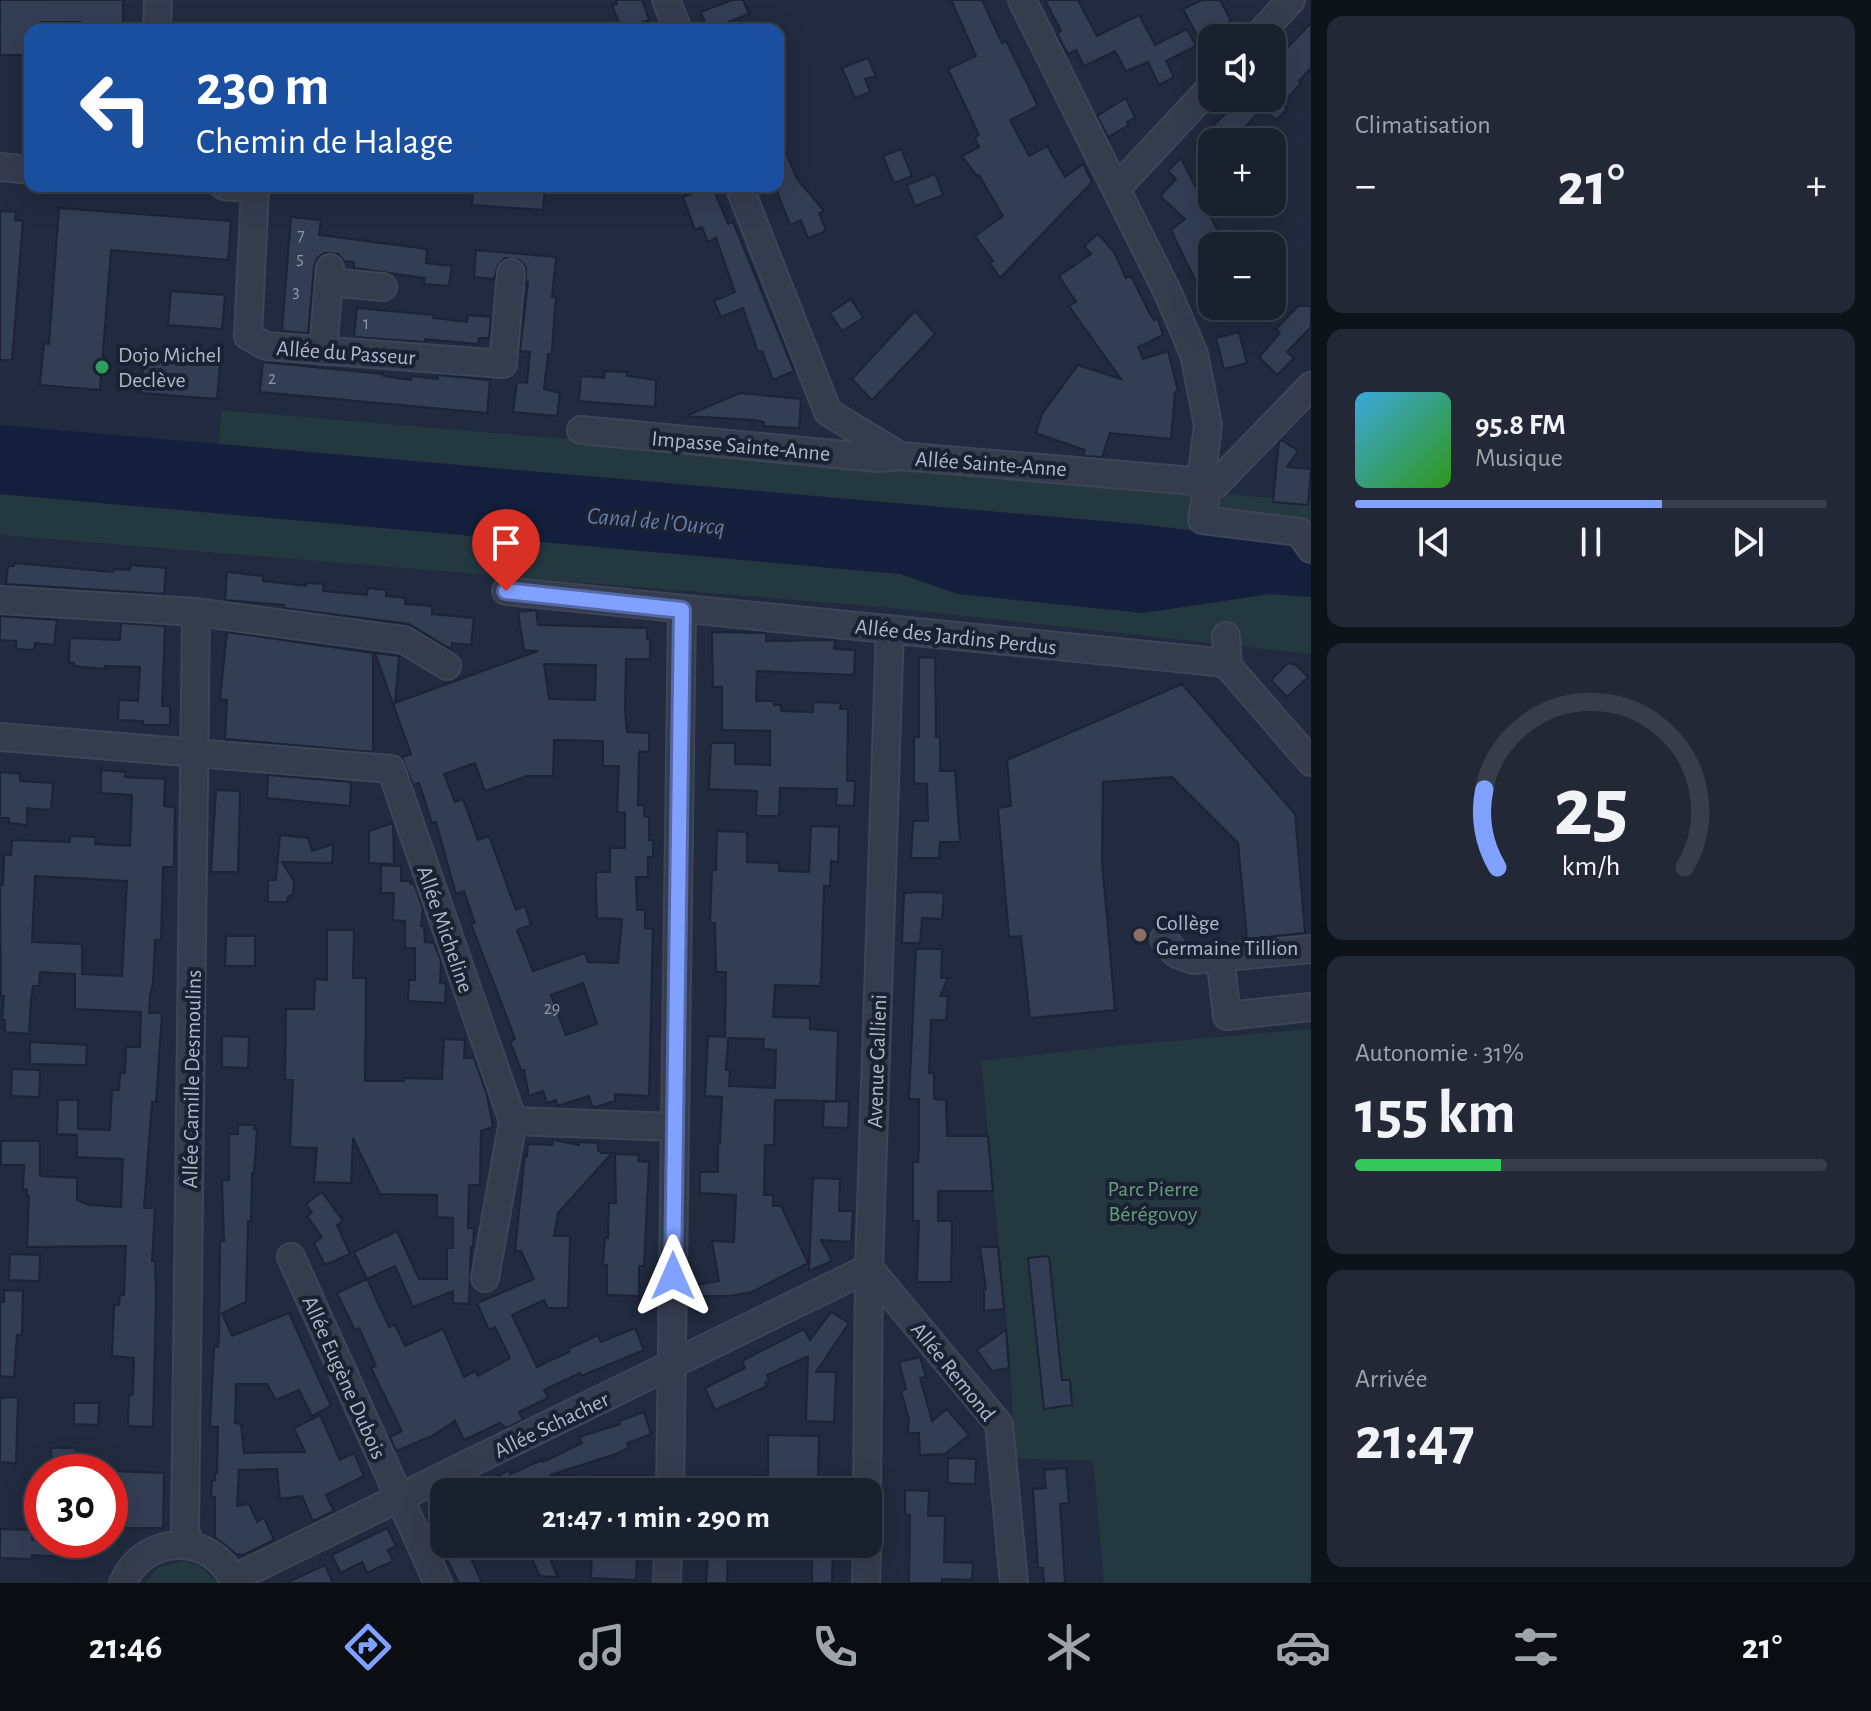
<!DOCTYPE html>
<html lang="fr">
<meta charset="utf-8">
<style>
:root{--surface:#19202e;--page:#222836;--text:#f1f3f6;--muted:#9fa3aa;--line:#373e4a;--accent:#80a1ff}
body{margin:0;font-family:"Alegreya Sans",sans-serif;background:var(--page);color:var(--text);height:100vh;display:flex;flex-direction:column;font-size:30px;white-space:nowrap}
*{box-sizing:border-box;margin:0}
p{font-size:26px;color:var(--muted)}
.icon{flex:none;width:44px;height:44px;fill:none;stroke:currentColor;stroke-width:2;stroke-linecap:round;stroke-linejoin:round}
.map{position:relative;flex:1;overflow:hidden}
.drawer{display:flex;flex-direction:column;gap:16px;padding:16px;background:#0e1219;width:560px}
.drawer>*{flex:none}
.banner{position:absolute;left:24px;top:24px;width:760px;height:168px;border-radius:16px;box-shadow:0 8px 32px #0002,0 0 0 2px var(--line);background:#1a4fa0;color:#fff;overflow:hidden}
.tools{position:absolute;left:1198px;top:24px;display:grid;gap:16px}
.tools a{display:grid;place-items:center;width:88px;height:88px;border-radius:16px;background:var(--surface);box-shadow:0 8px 32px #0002,0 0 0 2px var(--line);font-size:40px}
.speed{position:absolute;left:24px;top:1454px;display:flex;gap:16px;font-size:40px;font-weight:700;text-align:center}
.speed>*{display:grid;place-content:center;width:104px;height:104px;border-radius:50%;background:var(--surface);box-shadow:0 8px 32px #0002,0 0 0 2px var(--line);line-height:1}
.speed .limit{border:12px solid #d22;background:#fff;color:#111}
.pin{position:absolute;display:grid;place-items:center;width:68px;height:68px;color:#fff;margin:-82px -34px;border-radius:50% 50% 50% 0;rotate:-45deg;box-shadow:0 0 8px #0007}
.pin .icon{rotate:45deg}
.me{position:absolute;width:88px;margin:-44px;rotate:0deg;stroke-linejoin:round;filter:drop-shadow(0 0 6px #0008)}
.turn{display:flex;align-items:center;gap:28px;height:168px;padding:0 40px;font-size:36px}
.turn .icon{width:104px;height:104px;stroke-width:2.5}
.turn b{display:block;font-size:56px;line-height:68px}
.big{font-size:60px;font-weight:700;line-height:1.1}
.drawer .widget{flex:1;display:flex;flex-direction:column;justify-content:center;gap:12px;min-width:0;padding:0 28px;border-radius:16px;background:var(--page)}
.drawer .dial{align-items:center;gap:0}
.dial svg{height:208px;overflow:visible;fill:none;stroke:var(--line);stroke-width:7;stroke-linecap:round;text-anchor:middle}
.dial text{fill:var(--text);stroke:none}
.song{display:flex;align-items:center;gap:24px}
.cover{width:96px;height:96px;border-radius:12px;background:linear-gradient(135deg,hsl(200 70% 55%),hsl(110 70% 35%))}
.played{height:8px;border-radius:4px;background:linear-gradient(90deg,var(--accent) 65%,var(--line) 65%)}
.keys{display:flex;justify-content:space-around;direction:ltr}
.heat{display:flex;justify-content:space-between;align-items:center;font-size:44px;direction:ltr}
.charge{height:12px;border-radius:6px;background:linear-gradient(90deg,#34c759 31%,var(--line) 0)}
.trip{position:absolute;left:430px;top:1478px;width:452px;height:80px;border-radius:16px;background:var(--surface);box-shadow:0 8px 32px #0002,0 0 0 2px var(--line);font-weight:700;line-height:80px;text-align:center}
.dock{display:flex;height:128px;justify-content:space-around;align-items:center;background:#0a0d12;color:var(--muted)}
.dock .icon{width:56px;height:56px}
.dock .selected{color:var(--accent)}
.dock b{font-size:36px;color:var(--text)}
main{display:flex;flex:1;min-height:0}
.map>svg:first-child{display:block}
</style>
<main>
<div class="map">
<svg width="1311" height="1583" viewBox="0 0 1311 1583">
<rect width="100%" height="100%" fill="#212a3e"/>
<!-- green -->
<path fill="#23383f" d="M221,410L1311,501V562L1147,525L219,444Z
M0,494L901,574L958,594H1270L1311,597V654L892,608L0,535Z
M1311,1029V1583H1104L1093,1461L1002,1458L999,1424L1013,1422L1010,1360L981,1061L1124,1045Z
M184,1561L200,1566L217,1583H144L159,1567Z"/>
<!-- water -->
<path fill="#131f3c" d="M0,425L1147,525L1293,543L1311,562V597L1270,594L1143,613L958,594L901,574L0,494Z"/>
<!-- building -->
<path fill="#333d54" stroke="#1c2334" stroke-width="2" fill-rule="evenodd" d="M0,0H123V30H81V22H40V30H30V55H0Z
M616,0H642L649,20L622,30L612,5L617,4Z
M732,0H743L749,14L708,30L701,12Z
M951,0H982L1002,43L1006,41L1038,106L1010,120L1029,156L1047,146L1065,177L1083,164L1092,182L1000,278L990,263L993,261L975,236L1003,216L979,175L977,176L962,156L979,147L975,138L979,135L948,69L976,56Z
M1045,0H1078L1097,36L1139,15L1155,45L1187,29L1196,46L1166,61L1174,77L1159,85L1148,62L1126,71L1115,51L1084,66L1076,50L1068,54L1057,34L1061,31Z
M1202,0H1220L1231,21L1198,37L1183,9Z
M1311,23V68L1299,81L1301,83L1282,104L1287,109L1276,120L1266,111L1260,116L1257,114L1232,142H1212V172L1194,145L1241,98H1272V74L1285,61L1282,58L1286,54L1284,51Z
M868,58L876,76L865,79L870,92L855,98L842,68Z
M1126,98L1135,118L1127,122L1129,125L1108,137L1097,116Z
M778,134L797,179L824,211L819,213L826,231L808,238L801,220L790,225L778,194Z
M901,149L912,176L894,183L883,156Z
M1181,158L1224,243L1212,246V281L1199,288L1171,230L1185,219L1160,196L1176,179L1168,171Z
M935,174L943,195L915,206L907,185Z
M473,186H545L543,210L472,205Z
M690,186H712L728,224L733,222L794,371L773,380L762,351L758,352L743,308L721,317L714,301L735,292L716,238L708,242L702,227L695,230L683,197L693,193Z
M59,208L231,221L228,260L111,250L100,390L40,385L44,343L49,344Z
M0,211L16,212L15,220L23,221L12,360H0Z
M291,217L321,220L319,235L427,249L426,263L452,266L449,286L424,284L425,278L354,268V262L344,261L338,254L324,253L317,258L314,267L308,333L282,331Z
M1098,234L1114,252L1126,278L1131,276L1150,314L1154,320L1158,319L1163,335L1138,347L1143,359L1168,351L1178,391L1175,392L1171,439L1110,433L1102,457L1083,456L1085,450L1036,433L1042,414L1078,365L1121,379L1069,306L1076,302L1059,276L1091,254L1084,246Z
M476,250L556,257L552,297H556L553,335L552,354H548L544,389L560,393L557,416L513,412L517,382L527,383L530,352L520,351L528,282H526V267L519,260L505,258L498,265L494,279L474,277Z
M171,291L225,295L222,329L168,325Z
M851,299L863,318L842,331L830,313Z
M1298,306H1311V327L1287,352L1294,358L1277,375L1259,357L1280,333L1276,329Z
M357,308L434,315L433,318L467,322L468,315L491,317L489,338H479L478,344L425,339V342L354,337Z
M915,311L935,334L872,400L852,379Z
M1239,332L1247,363L1224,369L1216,338Z
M144,358L220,365L217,399L141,393Z
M263,362L383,374V376L411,380L412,376L438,379V375L490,380L487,413L260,392Z
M605,371L627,372V376L656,380L655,407L579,401L581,376L604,378Z
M740,393L801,399L799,428L764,426V422L754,420L686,416Z
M1281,440L1298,451L1287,467L1311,469L1308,505L1273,502L1279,442Z
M14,563L113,572L114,569L130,570L131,565L166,568L164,594L6,584L8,566H14Z
M227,572L263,576V581L306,586V583L324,584L323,591L367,595L368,588L386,590V596L405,598V604L432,606V614L474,618L471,645L452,643V648L447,647L409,624L284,608V605L225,600Z
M536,610L538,625L647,628V639H650V659H626L625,711L627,732L649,733V751L639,752L638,805H644V816L649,817V840H653V857H648V877H636L637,910H645V928L653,929L649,1096L615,1094V1101L596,1107L592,1106L589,1096L557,1106L556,1100L547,1103L543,1091L529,1096L524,1070H521L510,1041L515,1039L508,1020L471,924L475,923L464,891L456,894L436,822L432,823L419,783L413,785L402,757L411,754L375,653L399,656L395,703L538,651L524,650L518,612ZM544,664L596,665L595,700L549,699ZM554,740L603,741V766H619L617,812L625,813V848H610V872H596V890L597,918L622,919L618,963L588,962L585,953L533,971L517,930L531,925L525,906L516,910L489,836L478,840L463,799L455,802L444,774L475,763L485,791L527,776H553ZM583,983L597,1024L566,1035L551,995Z
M0,616L57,620L54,645L35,643L34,650L16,649V641L0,640Z
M121,623L165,626L162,706H170V725H143V721L118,720L119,700L138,701L140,667L105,666V669L74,666V663H69L70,638L120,640Z
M227,632L373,653V752L225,739L227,700L220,699Z
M712,632L766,633V641L835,640L834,649L855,650L854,675L757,671L756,701H774V705H781V711L813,712V702L841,703L840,709H848L847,781H855L854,806L836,805L837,789L780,788L779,816H756L757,791L709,789L711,743H735V764L770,765V731L722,730V687H713Z
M919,657L935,658L936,737H940V771H955L960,842H940L939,858H911L913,821H928L927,784L914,783V737H919Z
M1288,663L1296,665L1308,677L1287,697L1271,680Z
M1182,684L1295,814L1305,933L1247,939L1238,843L1172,777L1103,782L1102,861L1115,1010L1030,1018L1021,936L1009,937L998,808L1011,806L1007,760Z
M101,770L125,772V777L165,779L164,806L175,807L174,867H163L161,940H155L153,983L150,996L149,1013H162L156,1102H152L144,1208H155L152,1261H155L156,1296L153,1427L128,1426L129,1395H132L133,1392L134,1358L112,1356L114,1305H119L120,1295H124L126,1246L27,1247L29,1196H27V1190L23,1189L24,1165H1V1141H40V1176L77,1178V1200L89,1205L121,1207L123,1159L77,1157V1135L57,1134L58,1100H78V1129L110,1130L112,1090H119L120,1073H125L126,1047H140L141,1012L75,1009V974L40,972L39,986H33L31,999L29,1034L5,1032V1020H2L4,996H1L0,885H3L4,855H11L12,840L70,842V836L96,837L95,844L130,846L132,795L101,793ZM35,876L127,881L122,976L82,974V944L32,942Z
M0,772L20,774V781L53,783L51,810L27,808V825L9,823V818H0Z
M268,775L351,782L350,806L267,798Z
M216,790L240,791L238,872H211Z
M393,823L394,864L369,863V831Z
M811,826L839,827L838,862L831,861L830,886H824L821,981L819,986L775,985L773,1017L810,1018V1029L838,1031L836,1101L775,1100L774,1145H765L764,1195H773V1206H781L808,1263L752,1292L730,1296H689V1286L719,1281L712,1241L734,1242L736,1195L700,1193V1172H718V1144H720L722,1097L705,1096L708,1036L725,1037L726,972H716L715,923H710L712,870H716L717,831L747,832V862L779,863V871L809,872ZM728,1038L764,1039L763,1049L776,1050L775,1088L729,1086L730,1070H726Z
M280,835L308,838L312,851L333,844L332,863L282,862L294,881L293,894L288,897L287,902H268V880H276Z
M381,865L401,866V881H410L411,884H414L423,909L421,926H424L425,942L434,943L441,961L440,983L446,984L445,1003L408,1001L409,980H415V948H405V921L393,920L394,893H381Z
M924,892L944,893L942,919L922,918L920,943H902L904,893Z
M327,930H354L353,978H366L365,1081H404V1078L442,1079L444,1039L465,1040L464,1058H474L487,1095L493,1127L481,1131L480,1185H469L468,1228H474L473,1247H471L469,1304L453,1303V1291L413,1307L395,1266L367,1279L354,1252L397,1231L419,1279H447V1248H453V1218L437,1217V1195L380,1194L353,1138L351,1183L314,1182L317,1148L290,1147L293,1080H285L286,1009H314L315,979L327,980Z
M226,936H255V966H225Z
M916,949H942L941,978H948L940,996H948L946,1020H931L929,1073H934V1099L946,1100L947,1136H988L993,1191H938V1221H952L951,1282H917L919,1221H913V1162H918L919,1148V1099H909Z
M222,1036L249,1037L248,1068L222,1067Z
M30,1042L87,1045L86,1065L30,1064Z
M12,1069L40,1070L39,1097L11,1096Z
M849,1101L848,1128L823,1127L824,1102Z
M238,1125H255L254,1129H257L254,1173H252L251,1221H248L246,1302L222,1313L232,1336L289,1313L331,1406L312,1416L299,1390L276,1400L267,1384H236L235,1423L241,1424L244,1453L305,1452L294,1428L320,1415L340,1460L354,1453L364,1476L326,1495L334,1511L313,1521L302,1496L280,1499L277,1469L239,1470L237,1506L249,1504L257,1522L264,1518L274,1540L243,1555L236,1554L215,1537V1497H211L212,1481L215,1480V1473H217L218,1427H210L214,1347H218L219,1337L220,1241H224L222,1180H229V1134H238Z
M553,1140L579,1145V1142L598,1143V1150L601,1153H612L558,1213L554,1236H570L568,1308H548L544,1300L512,1315L537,1367L569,1352L568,1349L598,1335L601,1342L635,1328L644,1350L581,1376L580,1373L544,1390L548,1398L519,1412L523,1420L506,1428L500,1423L464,1440L455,1421L432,1436L396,1451L390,1437L402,1431L371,1368L376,1366L359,1328L355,1330L337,1293L367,1279L389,1327L395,1325L405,1346L443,1329L464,1377L475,1371L478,1376L510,1358L495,1327L489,1330L477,1303L534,1279L521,1251H515L525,1155L527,1156L528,1144L552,1145Z
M615,1154L639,1155L638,1161L649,1162L644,1266H639V1296L607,1295V1265H603L605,1238H608L609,1203H616Z
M813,1178L840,1179L839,1211H853L851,1242L821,1240L832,1261L809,1271Z
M322,1192L343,1221L337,1225L350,1254L325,1265L314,1243L322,1237L307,1216L312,1213L306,1204Z
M980,1247H998L1004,1309L984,1311V1290L986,1289Z
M10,1254L40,1255L39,1281L9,1280Z
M1049,1256L1062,1380H1070L1072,1405L1044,1409L1028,1258Z
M4,1290L23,1291L22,1335H17L14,1377L0,1376V1302H4Z
M831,1312L849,1323L816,1372H836L834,1422L806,1421L808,1356L767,1375L769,1381L765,1383L767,1386L715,1410L705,1388L745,1368L742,1361L804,1329L810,1340Z
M1006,1330L1009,1368L992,1371L977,1350Z
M920,1357L926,1377L920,1378L932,1421L947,1409L969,1435L945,1454L920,1455L919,1433H908L909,1419L901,1391L906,1389L899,1362Z
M18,1397L16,1463L0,1462V1398Z
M74,1403H99L98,1425L74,1424Z
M644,1412L651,1434L627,1443L629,1448L616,1454L550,1475H574L539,1492H468L509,1470L510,1474L542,1460L543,1462L582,1443L579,1437L620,1424L619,1421Z
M768,1435L819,1436L818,1477H830L829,1492H752L753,1476H768Z
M51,1448H76V1472H51Z
M948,1458L976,1459L975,1484L948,1483Z
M1066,1468L1069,1503L1060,1504L1065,1583H1044L1043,1568H1038L1033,1489L1046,1488L1044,1470Z
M111,1471L164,1473L163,1528H111Z
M594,1475H649V1492H583Z
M905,1490L929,1491L928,1516H945L944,1562L973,1563L972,1580L942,1579V1583H909L910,1515L905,1514Z
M444,1518V1538L437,1541L429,1525Z
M387,1528L396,1546L388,1550L393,1561L367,1573L362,1562L341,1573L332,1555Z
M0,1529L32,1530V1540H86V1558L32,1555V1559L0,1558Z
M439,1544H465L482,1583H459Z
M709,1544H728L727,1583H706Z
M812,1544H833L832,1583H812Z
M545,1548L558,1577L540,1576L530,1555Z
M592,1550L637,1551L636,1580L591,1578Z
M325,1565L333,1583H286Z"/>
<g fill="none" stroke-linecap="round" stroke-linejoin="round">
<defs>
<path id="minor" d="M666,0L678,30
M1022,0L1116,189
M157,30L158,0
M1256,38L1291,0
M0,167L30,170
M224,186L255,189L248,336L266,346L503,364L511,273
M739,186L828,412L900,456L1217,483L1311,386
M329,282L383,287
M323,351L330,268
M581,430L878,458L900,456
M1201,480L1208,425L1194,354L1168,293L1116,189L1212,86
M1208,481L1202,520L1299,532L1311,549
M506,591L1217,662L1228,666
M0,600L196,612L404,640L447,666
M1226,636L1228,666L1311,762
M0,737L391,769L513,1121L674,1127
M1164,939L1175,953L1193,960L1311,949
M1220,957L1227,1016L1311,1007
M291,1257L438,1583
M485,1278L513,1121
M670,1492L682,610
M867,1492L869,1268L890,629
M189,1545L185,1529L196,612
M233,1579L869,1268L999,1424L1014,1583
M123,1583C144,1533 214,1532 234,1583
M667,1583L668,1544
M866,1583L867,1544"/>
</defs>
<!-- minor casing -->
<use href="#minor" stroke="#3e4556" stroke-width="30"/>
<!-- minor -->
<use href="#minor" stroke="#353c4e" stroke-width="26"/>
</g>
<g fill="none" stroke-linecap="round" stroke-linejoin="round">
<defs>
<path id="route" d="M506,591L682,610L673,1276"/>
</defs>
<!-- route casing -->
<use href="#route" stroke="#5369a6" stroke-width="20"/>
<!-- route -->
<use href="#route" stroke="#80a1ff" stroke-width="14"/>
</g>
<!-- markers -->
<circle fill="#2e9e5b" stroke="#1a2132" stroke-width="3" cx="102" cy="367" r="8"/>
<circle fill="#8d6e63" stroke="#1a2132" stroke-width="3" cx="1140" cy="935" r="8"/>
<g text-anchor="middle" stroke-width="8" stroke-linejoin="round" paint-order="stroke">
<!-- number labels -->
<g font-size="18" fill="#8f96aa">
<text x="301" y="241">7</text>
<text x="300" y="264">5</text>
<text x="296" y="297">3</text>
<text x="366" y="329">1</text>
<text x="272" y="384">2</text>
<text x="552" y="1014">29</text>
</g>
<!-- street labels -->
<g font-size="22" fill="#b0b7c9" stroke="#1a2132">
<text transform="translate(346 352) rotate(4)" y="8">Allée du Passeur</text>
<text transform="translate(741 445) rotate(5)" y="8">Impasse Sainte-Anne</text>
<text transform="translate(991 463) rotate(4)" y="8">Allée Sainte-Anne</text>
<text transform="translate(956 636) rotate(6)" y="8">Allée des Jardins Perdus</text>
<text transform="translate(446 929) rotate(71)" y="8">Allée Micheline</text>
<text transform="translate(876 1061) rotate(-88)" y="8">Avenue Gallieni</text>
<text transform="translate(191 1079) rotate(-89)" y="8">Allée Camille Desmoulins</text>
<text transform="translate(954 1371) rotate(51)" y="8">Allée Remond</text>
<text transform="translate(345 1377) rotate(66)" y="8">Allée Eugène Dubois</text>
<text transform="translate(551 1424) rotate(-26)" y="8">Allée Schacher</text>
</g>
<!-- poi labels -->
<g font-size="22" fill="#b0b7c9" stroke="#1a2132" text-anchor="start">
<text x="118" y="362">Dojo Michel<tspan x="118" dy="25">Declève</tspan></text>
<text x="1156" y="930">Collège<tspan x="1156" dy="25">Germaine Tillion</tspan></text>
</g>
<!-- park labels -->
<g font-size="22" fill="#659c79" stroke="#1a2132">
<text x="1153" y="1196">Parc Pierre<tspan x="1153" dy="25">Bérégovoy</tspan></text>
</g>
<!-- water labels -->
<g font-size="24" font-style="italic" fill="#667bab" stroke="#1a2132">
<text transform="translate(656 521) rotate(5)" y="8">Canal de l'Ourcq</text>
</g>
</g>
</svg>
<div class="tools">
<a><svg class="icon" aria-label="sound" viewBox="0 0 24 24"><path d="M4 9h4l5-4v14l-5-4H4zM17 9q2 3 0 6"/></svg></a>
<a>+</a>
<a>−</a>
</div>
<div class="speed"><div class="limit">30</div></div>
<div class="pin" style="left:506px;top:591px;background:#d93025"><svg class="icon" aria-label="arrive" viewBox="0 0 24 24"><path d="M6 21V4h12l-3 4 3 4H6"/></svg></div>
<svg class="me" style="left:673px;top:1276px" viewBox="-20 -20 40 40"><path d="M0-17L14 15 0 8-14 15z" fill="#80a1ff" stroke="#fff" stroke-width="4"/></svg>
<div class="trip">21:47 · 1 min · 290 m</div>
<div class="banner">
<div class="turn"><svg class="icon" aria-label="left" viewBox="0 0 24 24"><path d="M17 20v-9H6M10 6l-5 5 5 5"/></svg><div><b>230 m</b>Chemin de Halage</div></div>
</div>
</div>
<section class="drawer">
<div class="widget"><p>Climatisation</p>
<div class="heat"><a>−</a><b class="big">21°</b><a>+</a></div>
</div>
<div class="widget">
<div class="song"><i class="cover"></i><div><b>95.8 FM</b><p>Musique</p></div></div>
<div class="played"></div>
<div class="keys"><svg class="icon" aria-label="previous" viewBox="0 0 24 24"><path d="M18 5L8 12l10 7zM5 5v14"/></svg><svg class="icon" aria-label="pause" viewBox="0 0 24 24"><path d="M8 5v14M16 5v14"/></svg><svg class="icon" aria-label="next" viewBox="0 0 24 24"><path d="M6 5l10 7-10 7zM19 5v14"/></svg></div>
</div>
<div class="widget dial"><svg viewBox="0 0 100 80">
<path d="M14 69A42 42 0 1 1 86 69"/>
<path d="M14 69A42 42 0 0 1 9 39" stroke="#80a1ff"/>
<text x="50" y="56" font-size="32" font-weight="700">25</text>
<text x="50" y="72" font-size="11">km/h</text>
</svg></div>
<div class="widget"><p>Autonomie · 31%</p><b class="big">155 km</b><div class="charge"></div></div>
<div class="widget"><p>Arrivée</p><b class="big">21:47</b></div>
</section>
</main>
<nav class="dock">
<b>21:46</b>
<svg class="icon selected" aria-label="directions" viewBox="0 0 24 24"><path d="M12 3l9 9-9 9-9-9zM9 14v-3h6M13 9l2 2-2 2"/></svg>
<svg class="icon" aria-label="music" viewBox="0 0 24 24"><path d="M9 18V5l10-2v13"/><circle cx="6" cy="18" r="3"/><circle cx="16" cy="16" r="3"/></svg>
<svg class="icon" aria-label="phone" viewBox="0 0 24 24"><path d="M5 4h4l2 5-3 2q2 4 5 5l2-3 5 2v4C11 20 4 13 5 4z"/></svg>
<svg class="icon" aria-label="climate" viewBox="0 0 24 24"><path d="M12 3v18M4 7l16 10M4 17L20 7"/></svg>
<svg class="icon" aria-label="car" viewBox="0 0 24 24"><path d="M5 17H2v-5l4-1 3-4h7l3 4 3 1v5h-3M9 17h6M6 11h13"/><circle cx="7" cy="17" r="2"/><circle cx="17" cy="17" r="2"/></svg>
<svg class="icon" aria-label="filters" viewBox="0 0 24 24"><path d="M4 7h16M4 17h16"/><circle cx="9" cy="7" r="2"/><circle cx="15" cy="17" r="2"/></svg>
<b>21°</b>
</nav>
